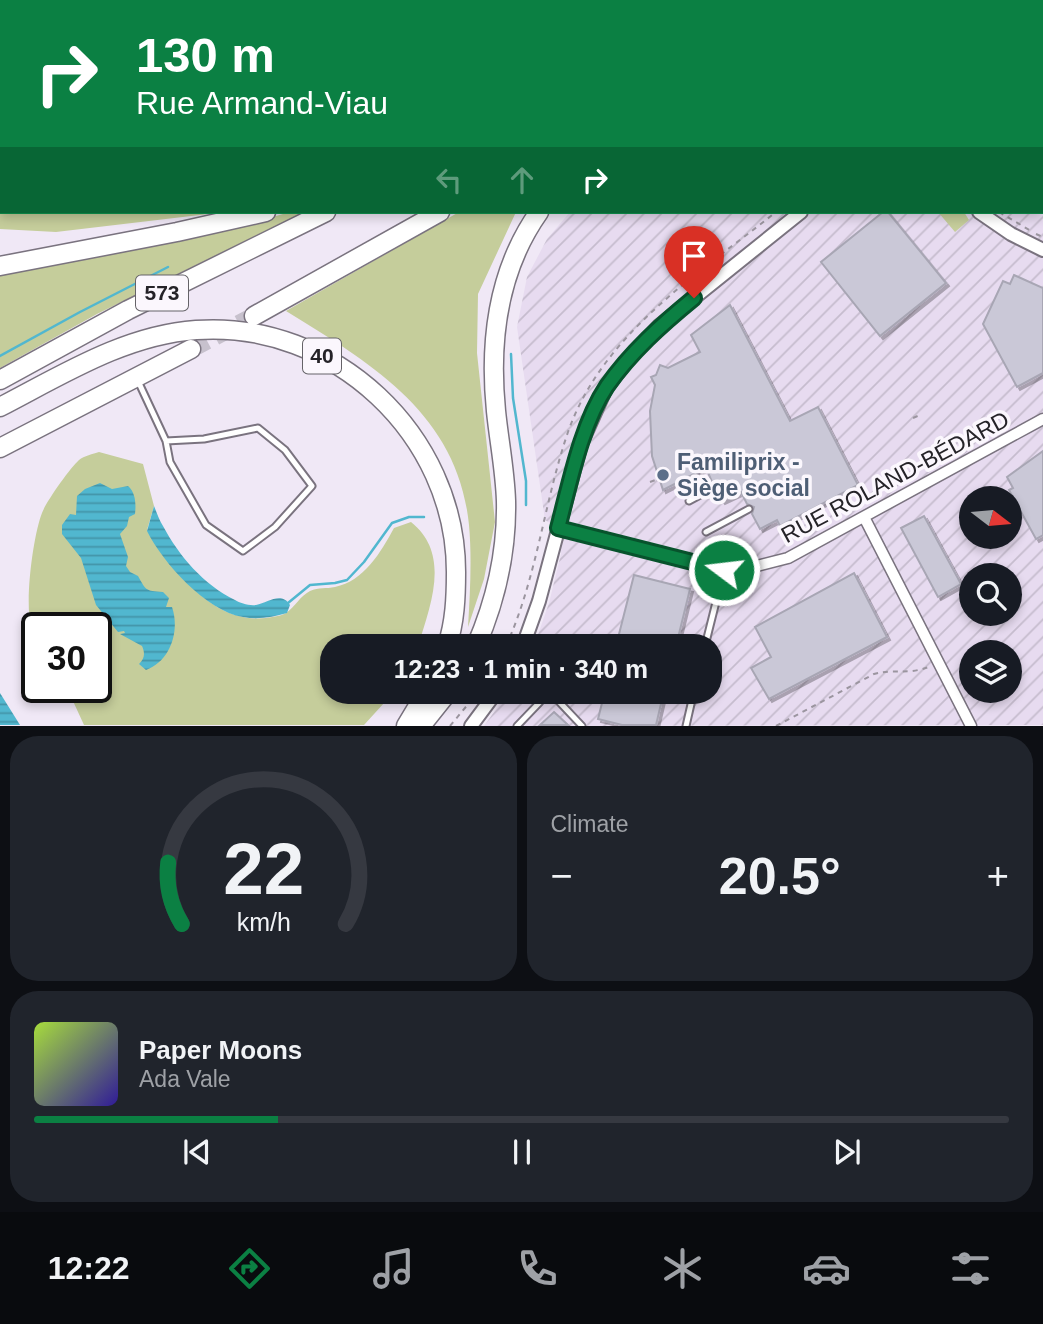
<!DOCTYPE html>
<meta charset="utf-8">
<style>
:root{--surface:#171b24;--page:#20242c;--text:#f1f3f6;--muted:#9ea1a6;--line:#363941;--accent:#0b8043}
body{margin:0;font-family:Arial,sans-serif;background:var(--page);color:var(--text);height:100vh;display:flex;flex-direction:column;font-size:26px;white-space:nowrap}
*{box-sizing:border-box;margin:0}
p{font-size:23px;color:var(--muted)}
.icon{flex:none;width:38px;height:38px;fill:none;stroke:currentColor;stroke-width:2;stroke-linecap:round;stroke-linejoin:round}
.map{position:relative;height:726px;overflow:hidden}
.details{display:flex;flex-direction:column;gap:10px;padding:10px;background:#0d0f14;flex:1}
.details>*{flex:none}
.banner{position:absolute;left:0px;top:0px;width:1043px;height:214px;box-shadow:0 4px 10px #0003;background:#0b8043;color:#fff;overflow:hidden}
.needle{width:46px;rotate:106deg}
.buttons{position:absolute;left:959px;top:486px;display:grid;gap:14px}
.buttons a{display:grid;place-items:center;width:63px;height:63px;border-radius:50%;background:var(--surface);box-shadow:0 4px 10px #0003;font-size:35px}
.speed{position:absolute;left:21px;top:612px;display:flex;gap:14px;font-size:35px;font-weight:700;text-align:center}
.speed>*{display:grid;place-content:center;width:91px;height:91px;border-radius:50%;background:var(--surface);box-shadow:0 4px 10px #0003;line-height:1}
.speed .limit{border:4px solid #111;border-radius:10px;background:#fff;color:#111}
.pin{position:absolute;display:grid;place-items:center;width:60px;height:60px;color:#fff;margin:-72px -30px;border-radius:50% 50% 50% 0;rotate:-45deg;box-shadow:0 0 7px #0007}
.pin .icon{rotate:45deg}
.me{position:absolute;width:77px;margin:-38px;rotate:285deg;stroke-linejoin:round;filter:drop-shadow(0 0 5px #0008)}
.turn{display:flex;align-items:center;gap:24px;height:147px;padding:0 21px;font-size:32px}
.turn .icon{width:91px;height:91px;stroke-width:2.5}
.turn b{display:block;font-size:49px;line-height:60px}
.lanes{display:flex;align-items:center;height:66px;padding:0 21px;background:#0003;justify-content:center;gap:35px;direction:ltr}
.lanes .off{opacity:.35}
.big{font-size:52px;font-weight:600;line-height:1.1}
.details .tile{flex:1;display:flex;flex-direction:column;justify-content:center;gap:10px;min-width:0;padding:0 24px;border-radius:28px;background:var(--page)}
.details .dial{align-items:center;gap:0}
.dial svg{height:182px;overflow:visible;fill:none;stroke:var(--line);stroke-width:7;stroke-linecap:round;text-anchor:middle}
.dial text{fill:var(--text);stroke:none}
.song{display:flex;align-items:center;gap:21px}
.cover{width:84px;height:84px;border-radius:10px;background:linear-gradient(135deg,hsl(80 70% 55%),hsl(250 70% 35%))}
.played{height:7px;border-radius:4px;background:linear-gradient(90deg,var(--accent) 25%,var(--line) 25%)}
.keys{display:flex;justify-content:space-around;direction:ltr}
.heat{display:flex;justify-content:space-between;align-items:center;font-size:38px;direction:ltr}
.details .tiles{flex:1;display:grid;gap:10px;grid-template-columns:1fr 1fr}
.tile:last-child{grid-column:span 2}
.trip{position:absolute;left:320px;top:634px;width:402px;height:70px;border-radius:28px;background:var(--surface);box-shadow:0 4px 10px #0003;font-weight:600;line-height:70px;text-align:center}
.tab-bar{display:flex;height:112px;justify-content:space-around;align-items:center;background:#090b0e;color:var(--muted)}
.tab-bar .icon{width:49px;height:49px}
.tab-bar .current{color:var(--accent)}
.tab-bar b{font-size:32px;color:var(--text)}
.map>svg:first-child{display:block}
</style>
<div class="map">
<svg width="1043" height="726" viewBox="0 0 1043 726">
<defs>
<pattern id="industrial-furrows" width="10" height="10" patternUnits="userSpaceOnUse" patternTransform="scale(1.75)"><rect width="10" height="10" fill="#e7dbf0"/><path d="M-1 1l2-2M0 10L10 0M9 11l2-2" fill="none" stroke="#c6bcce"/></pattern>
<pattern id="water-rules" width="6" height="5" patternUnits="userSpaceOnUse" patternTransform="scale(1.75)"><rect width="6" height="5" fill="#51b7cf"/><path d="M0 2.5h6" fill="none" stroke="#4394a8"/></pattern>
<filter id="shadow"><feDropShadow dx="3" dy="3" stdDeviation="0" flood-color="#0004"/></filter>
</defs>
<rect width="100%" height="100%" fill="#f0e8f6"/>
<!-- industrial -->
<path fill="url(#industrial-furrows)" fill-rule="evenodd" d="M879,0H1043V725L484,726L509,691H710V646H534L549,603L561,554L558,528L545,520L517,327L527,277L547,239L570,212H1041V2H877ZM971,499H1010V537H971ZM971,576H1010V614H971ZM971,653H1010V691H971Z"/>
<!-- green -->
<path fill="#c5cd9b" d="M502,0H726L500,2Z
M0,195L2,212H225L56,232L0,229Z
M290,212H304L97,314L0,368V275L212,234Z
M459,212H516L478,294L477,353L495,522L484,579L468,627C470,593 472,559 469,525C458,414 372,364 286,311Z
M938,212H964L969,220L955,232Z
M99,452L143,464L154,506L147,530C176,569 210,624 266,618C272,617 281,616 286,613C295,607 300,596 310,591C319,587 326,589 335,587C364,581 381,552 394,528L411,522C451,554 431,604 418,646H332V691H395L364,725H84L67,688H96V628H37V640C20,624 33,535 42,513C46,502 70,468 79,460C84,456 93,454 99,452Z"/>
<!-- water -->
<path fill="url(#water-rules)" d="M100,483L112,489L128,486C136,493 136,505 135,514L129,517L127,526L120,534L128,557L126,566L130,572L138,576C146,590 145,591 163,592L169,598L166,607H172C180,630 171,661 146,670L139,664C145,658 145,653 142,646L120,634L125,633L124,631L118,632L96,605L81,558L62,534V525L70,514L76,515L77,496L85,489Z
M154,506C157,513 159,520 163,526C179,556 204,585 235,600C240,603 249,606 256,605C268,603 281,591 290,605L287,613C273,617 258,620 243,617C206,611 163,563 147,531Z
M0,693L20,725H0Z"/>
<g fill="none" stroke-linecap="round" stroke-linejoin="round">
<!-- stream -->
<path stroke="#51b7cf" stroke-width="2.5" d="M857,1L858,0
M511,354L513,398L526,481V505
M0,356L80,312L168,267
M288,603L310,585L335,583L347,580L364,562L392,523L409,517H424"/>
</g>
<!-- building -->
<path fill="#cac8d7" stroke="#a8a6b4" stroke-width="2" filter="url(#shadow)" d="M883,212H888L946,283L880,336L821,262Z
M1014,275L1043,288V373L1017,387L983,324L1003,281L1010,284Z
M730,305L790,421L818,407L858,485L780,526L777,520L760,529L752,514L754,507L747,504L741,492L722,501L717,492L720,485L717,482H712L706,468L663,490L652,456L650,411L655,385L651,377L656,375L660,365L668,368L700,352L691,335Z
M1043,451V535L1036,539L1009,490L1013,488L1007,477Z
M924,516L961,584L938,597L901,528Z
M854,573L887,637L769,699L751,668L771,657L755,627Z
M634,575L690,589L676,646H616Z
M605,691H664L656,725H622L598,719Z
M554,712L568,725H540Z"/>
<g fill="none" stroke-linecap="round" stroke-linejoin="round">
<!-- motorway-tunnel -->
<path stroke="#c7c1cd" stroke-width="18" stroke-dasharray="18 9" stroke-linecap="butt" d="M191,349L254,316"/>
<defs>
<path id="service" d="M138,381L166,441L170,462L206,525L243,551L275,527L312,486L285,450L258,428L204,439L166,441
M689,501L715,487
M706,532L749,509
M705,646L724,570
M549,691L582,726
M517,726L540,702
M686,726L694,691"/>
<path id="minor" d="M136,0L137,2
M342,2L345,0
M864,517L971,726
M558,528L724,570L745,569L788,558L1043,419"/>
<path id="tertiary" d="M26,0L27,2
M10,2L13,0
M488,2L491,0
M0,7L2,6
M1041,18L1043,16
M979,212L1011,234L1043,250
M523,646L539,601L581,444L606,388L630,357L659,326L801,212
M471,726L497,691"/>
<path id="motorway" d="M748,2L750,0
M820,2L822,0
M0,266L177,232L266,212
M254,316L440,212
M0,380L128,310L326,212
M0,407C62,375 125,335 196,330C334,320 456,435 456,572C456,597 455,622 447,646
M0,448L191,349
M476,646C496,600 507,551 506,501C505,470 499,441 496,411C489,341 498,270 539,212
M406,726L427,691
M421,726L449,691"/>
</defs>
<!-- service casing -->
<use href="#service" stroke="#7a737f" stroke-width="9"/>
<!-- minor casing -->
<use href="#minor" stroke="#7a737f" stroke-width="13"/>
<!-- tertiary casing -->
<use href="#tertiary" stroke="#7a737f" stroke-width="16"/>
<!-- motorway casing -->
<use href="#motorway" stroke="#7a737f" stroke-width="21"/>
<!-- path -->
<path stroke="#9b959f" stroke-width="2" stroke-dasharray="5 5" stroke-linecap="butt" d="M1038,2L1040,0
M999,212L1031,231
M1036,234L1043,237
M913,418L920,415
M650,482L658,479
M506,646C537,578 544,502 568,432C603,333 697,275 776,212
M450,726L479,691
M776,726L874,674C895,668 907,676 931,666"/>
<!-- service -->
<use href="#service" stroke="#fff" stroke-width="5"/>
<!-- minor -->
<use href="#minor" stroke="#fff" stroke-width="10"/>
<!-- tertiary -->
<use href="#tertiary" stroke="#fff" stroke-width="12"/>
<!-- motorway -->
<use href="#motorway" stroke="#fff" stroke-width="18"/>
<defs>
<path id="tertiary-bridge" d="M805,0L806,2"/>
</defs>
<!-- tertiary-bridge casing -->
<use href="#tertiary-bridge" stroke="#7a737f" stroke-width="16" stroke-linecap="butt"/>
<!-- tertiary-bridge -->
<use href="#tertiary-bridge" stroke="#fff" stroke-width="12"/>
</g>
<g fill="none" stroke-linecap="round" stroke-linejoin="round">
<defs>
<path id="route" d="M694,298C661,325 631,352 607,386C581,425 570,483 558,528L724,570"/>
</defs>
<!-- route casing -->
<use href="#route" stroke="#07532c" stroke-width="18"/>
<!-- route -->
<use href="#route" stroke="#0b8043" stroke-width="12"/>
</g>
<!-- markers -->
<circle fill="#5c6f8a" stroke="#fbf7fd" stroke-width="2.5" cx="663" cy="475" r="7"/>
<g text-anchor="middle" stroke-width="7" stroke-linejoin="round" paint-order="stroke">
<!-- shield labels -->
<g fill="#fbf7fd" stroke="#656368" stroke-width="2">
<rect x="136" y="275.5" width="52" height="35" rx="5"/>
<rect x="303" y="338.5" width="38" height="35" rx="5"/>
</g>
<g font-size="21" font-weight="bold" fill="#252328">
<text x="162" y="300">573</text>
<text x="322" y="363">40</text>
</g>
<!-- service labels -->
<g font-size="23" font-weight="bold" fill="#4e5e75" stroke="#fbf7fd" text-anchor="start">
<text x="677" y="470">Familiprix -<tspan x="677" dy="26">Siège social</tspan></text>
</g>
<!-- street labels -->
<g font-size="23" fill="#252328" stroke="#fbf7fd">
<text transform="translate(895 477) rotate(-28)" y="8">RUE ROLAND-BÉDARD</text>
</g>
</g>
</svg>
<div class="buttons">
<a><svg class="needle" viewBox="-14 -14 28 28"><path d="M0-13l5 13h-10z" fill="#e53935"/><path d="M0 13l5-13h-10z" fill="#9ea1a6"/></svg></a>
<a><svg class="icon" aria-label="search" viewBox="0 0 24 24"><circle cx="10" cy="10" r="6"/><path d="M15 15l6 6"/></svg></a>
<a><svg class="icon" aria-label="layers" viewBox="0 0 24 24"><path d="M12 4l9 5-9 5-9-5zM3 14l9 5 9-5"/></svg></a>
</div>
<div class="speed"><div class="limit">30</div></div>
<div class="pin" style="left:694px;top:298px;background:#d93025"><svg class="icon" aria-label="arrive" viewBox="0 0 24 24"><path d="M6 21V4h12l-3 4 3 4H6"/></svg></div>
<svg class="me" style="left:724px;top:570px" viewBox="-20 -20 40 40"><circle r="17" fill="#0b8043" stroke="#fff" stroke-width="3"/><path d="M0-11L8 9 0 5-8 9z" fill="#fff"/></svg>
<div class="trip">12:23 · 1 min · 340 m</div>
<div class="banner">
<div class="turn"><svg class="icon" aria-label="right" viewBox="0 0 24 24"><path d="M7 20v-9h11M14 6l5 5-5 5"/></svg><div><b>130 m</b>Rue Armand-Viau</div></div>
<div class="lanes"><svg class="icon off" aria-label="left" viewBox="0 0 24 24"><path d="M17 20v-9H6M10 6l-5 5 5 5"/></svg><svg class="icon off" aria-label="ahead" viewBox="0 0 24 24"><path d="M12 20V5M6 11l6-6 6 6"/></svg><svg class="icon" aria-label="right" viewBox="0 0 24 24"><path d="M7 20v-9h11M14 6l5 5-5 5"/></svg></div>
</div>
</div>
<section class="details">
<div class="tiles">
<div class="tile dial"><svg viewBox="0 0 100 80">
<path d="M14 69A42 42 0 1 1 86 69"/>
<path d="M14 69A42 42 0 0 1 8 42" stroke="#0b8043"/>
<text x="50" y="56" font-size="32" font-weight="700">22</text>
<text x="50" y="72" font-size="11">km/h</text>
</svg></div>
<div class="tile"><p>Climate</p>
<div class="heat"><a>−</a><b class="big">20.5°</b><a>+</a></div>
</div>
<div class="tile">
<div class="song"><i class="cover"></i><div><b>Paper Moons</b><p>Ada Vale</p></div></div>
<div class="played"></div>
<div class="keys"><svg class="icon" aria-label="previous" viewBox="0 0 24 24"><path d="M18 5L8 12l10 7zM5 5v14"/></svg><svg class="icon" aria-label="pause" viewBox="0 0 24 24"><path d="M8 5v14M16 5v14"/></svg><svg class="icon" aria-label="next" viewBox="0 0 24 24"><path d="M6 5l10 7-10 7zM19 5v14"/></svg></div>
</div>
</div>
</section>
<nav class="tab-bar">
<b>12:22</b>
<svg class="icon current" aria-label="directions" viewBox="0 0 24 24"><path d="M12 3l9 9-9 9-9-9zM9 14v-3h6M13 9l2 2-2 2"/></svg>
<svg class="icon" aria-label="music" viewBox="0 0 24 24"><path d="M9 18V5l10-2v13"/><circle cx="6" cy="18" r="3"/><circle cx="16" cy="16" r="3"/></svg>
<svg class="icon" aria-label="phone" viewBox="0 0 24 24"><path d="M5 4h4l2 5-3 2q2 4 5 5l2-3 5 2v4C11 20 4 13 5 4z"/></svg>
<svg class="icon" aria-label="climate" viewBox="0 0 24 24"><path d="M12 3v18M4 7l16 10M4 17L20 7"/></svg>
<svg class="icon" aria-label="car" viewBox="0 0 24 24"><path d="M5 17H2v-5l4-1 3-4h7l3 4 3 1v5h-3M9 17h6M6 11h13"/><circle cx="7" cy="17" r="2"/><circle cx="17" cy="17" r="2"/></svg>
<svg class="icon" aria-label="filters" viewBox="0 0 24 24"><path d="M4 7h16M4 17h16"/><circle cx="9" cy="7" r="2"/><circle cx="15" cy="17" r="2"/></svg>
</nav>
